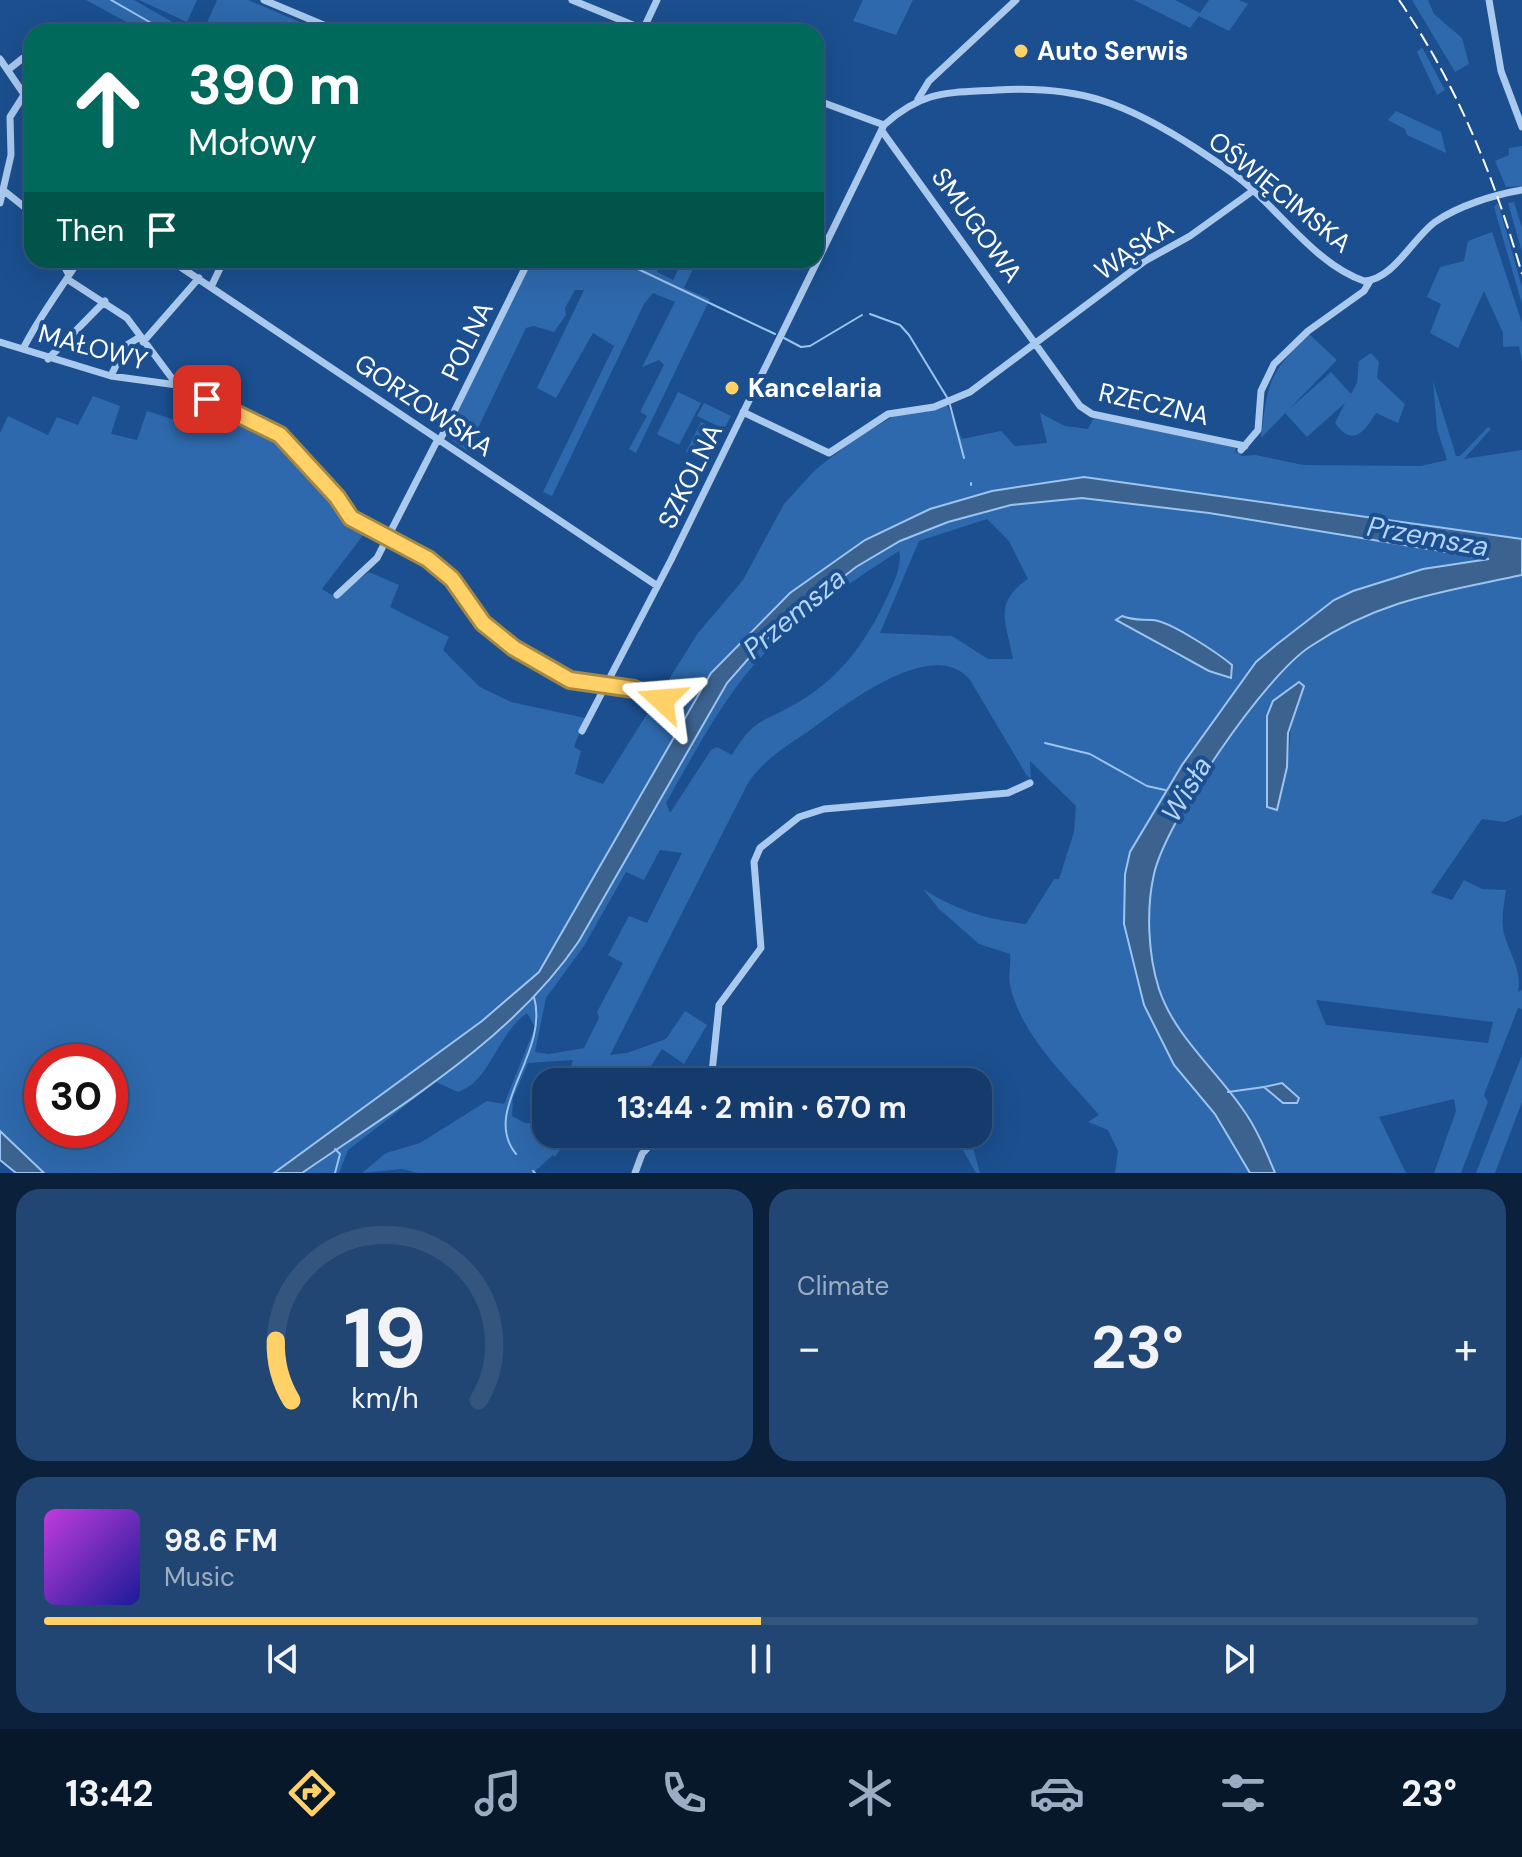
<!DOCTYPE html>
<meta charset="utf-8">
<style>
:root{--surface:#143b6b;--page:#214673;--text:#f1f3f6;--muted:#9dadc1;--line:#33557e;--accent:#ffd166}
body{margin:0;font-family:"DM Sans",sans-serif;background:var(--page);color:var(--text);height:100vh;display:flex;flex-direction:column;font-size:30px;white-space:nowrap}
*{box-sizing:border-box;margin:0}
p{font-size:26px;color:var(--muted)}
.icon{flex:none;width:44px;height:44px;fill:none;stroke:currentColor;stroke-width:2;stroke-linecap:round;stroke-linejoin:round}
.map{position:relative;height:1173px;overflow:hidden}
.sheet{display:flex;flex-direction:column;gap:16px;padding:16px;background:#0b203b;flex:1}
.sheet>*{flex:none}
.top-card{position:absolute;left:24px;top:24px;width:800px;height:244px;border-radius:24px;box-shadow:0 8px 32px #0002,0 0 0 2px var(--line);background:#00695c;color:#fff;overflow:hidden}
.speed{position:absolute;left:24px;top:1044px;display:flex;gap:16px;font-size:40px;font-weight:700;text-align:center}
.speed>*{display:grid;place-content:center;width:104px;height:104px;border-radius:50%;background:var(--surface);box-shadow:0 8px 32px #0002,0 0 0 2px var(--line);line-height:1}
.speed .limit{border:12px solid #d22;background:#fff;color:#111}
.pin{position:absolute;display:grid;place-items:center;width:68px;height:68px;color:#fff;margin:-34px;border-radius:16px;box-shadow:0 4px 12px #0006}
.me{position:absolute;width:88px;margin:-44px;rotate:289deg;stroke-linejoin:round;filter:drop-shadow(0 0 6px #0008)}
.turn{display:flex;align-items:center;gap:28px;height:168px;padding:0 32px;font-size:36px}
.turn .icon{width:104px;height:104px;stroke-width:2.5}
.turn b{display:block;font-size:56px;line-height:68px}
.then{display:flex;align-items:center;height:76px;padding:0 32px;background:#0003;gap:16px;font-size:30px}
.big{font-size:60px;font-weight:700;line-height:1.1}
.sheet .widget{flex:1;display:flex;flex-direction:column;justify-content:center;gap:12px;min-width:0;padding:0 28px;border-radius:24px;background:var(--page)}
.sheet .dial{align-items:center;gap:0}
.dial svg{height:208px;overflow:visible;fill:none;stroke:var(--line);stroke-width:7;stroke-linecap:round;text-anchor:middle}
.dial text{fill:var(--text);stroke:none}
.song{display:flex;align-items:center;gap:24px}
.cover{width:96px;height:96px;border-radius:12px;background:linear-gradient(135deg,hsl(290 70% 55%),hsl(240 70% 35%))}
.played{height:8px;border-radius:4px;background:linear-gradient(90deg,var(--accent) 50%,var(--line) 50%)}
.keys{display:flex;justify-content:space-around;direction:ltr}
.heat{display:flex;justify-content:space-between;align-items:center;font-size:44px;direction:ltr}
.sheet .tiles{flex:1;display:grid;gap:16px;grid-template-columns:1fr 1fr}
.widget:last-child{grid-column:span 2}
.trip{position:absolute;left:532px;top:1068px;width:460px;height:80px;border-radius:24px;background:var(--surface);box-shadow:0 8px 32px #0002,0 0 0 2px var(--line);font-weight:700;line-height:80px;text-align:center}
.tab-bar{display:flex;height:128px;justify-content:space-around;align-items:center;background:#08182b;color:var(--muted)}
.tab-bar .icon{width:56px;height:56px}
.tab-bar .current{color:var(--accent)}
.tab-bar b{font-size:36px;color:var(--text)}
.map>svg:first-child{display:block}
</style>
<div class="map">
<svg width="1522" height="1173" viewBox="0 0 1522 1173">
<rect width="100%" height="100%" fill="#1b4f8f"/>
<!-- green -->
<path fill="#2e69ad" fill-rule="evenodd" d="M86,0H134L190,32H145Z
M139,0H197L187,22Z
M217,0H248L302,23L298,32H203Z
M863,0H913L896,35L853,21Z
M1134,0H1175L1200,13L1209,0H1239L1248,4L1229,31L1199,16L1190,28Z
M1412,0H1428L1434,14L1462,38L1469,64L1455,72Z
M1422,47L1445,90L1437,95L1417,52Z
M1396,111L1441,132L1446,153L1407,135L1405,129L1388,120Z
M1522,146V186L1506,187L1495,161L1509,155V148Z
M1514,202L1522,228V252L1508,203Z
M1498,203L1522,287V304L1494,207Z
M1492,232L1522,323V362L1519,346L1503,347V333L1484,291L1458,348L1430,333L1441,304L1427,297L1440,267L1464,261L1468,241Z
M532,260H662L657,272L673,280L683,260H697L684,288L710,299L636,453L629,449L647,416L640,412L664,365L659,360L642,367L675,302L653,293L644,304L552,496L543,492L614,346L593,333L556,398L537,388L584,290H575L565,308L566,315L554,332L534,326L526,328L467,451L446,436Z
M1309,334L1337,360L1261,438C1268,382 1268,374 1309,334Z
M1371,353L1379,362L1377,378L1405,404L1398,423L1376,413C1364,432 1353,448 1335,423L1345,403L1307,437L1285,413L1331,372L1351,394L1357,383L1359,361Z
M1433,381L1456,456H1460L1488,427L1491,429L1464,459L1522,450V539L1283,504L992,491L930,509L865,540L790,593L711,673L561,939L539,972L482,1021L274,1173H44L11,1145L0,1131V433L8,416L48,435L57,417L78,425L93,396L120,406L111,434L137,440L147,411L175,420L185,392L280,437L294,457L367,530L322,589L335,597L369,572L399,585L390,607L449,637L443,650L480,687L511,702L585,718L574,747L581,751L575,774L603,784L698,633L743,580L784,504L816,469L858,437L901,412L947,405L962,439L1001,431L1015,446L1047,443L1040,413L1065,426L1088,429L1094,417L1237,446L1235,451L1242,456L1256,455L1303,465L1421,466L1447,460L1437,429ZM42,1062H110V1130H42Z
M678,392L701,403L679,445L657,434Z
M704,403L731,416L724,429L697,416Z
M701,422L716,430L701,460L686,452Z
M1082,498L1209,513L1489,560L1423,569L1353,591L1334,600L1276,645L1256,662L1171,782L1127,864L1124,924L1144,1005L1174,1065L1215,1114L1250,1173H1115L1118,1151L1108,1130L1088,1122L1099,1115C1067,1077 1021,1036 1010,985C1008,975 1011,965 1010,954L979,944L939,909L923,889C956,910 988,920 1026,924L1054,879H1059L1074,832L1076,806L1030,761L1031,778L1027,776L970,680C934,635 845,705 813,728C790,744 764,759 748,783L610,1055L627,1053L666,1039L685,1011L707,1025L684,1064L662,1049L642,1080L619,1068L603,1071L597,1082H566L573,1060L528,1063L513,1098L512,1116L525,1123L546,1124V1134H571L555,1157L553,1155L533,1173H418L402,1169L362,1173L386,1153L420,1143L487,1101L504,1104L535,1027L527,1013C496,1035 491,1081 458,1092L436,1082L348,1150L339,1173H302C399,1104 511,1041 579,941L727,683L763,642L856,567L900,541L948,522L1011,505ZM987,519L1009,541L1028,579C992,603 1007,624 1013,659H988L952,636L880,633L919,541ZM899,551C903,565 893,584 887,597C867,641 840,678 797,703C763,723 755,717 732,755L717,747L711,750L670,813L666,803C691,759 715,713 747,673C788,623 845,586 899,551ZM1122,616C1135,622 1140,619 1153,620C1170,621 1219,654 1232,665L1231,677C1192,666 1151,644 1122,616ZM660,850L682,853L647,923L629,916L608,955L623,963L597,1012L599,1018L584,1048L549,1054L535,1052L546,998L584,946L626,872L644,880Z
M1522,575V815L1505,822L1482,819L1431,893L1452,900L1464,880L1482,889L1506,890C1504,905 1500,922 1505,937C1511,956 1522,971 1518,992L1522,990V1009L1518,1008L1484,1095L1488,1102L1461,1173H1434L1456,1111L1454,1099L1379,1117L1406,1173H1275C1265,1151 1256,1128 1242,1108C1215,1070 1174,1035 1159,989C1149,955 1145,909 1154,874C1167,820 1264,676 1311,646C1379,600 1445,592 1522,575ZM1288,688C1295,724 1288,773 1276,810ZM1316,1000L1493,1022L1488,1043L1326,1025Z
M1522,1055V1102L1495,1173H1476Z
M956,1138L973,1148L980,1173H976Z"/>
<!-- water -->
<path fill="#3c6290" stroke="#9cc4f0" stroke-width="2" d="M1084,477L1522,539V575C1443,592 1381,599 1311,646C1265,675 1166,821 1154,874C1146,909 1148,955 1159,989C1174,1035 1215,1069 1242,1108C1256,1127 1266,1151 1275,1173H1250L1215,1114L1174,1065L1144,1005L1124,924L1125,874L1130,852L1182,765L1256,662L1276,645L1334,600L1353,591L1423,569L1489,559L1209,513L1082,498L1011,505L948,522L900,541L856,567L797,613L763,642L727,683L579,941C512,1040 399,1106 302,1173H274L482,1021L539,972L711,673L790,593L865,540L930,509L992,491Z
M1122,616C1135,621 1140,619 1153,620C1170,621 1219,654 1232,665L1231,678L1209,671L1116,620Z
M1299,682L1304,686L1288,733L1287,767L1277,810L1267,807V716L1273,701Z
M1282,1083L1299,1098L1297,1103H1283L1264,1087Z
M0,1131L44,1173H16L0,1160Z"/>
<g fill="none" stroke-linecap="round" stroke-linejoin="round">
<!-- stream -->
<path stroke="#9cc4f0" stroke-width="2" d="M111,0L167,32
M619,260L775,334
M870,314L900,325L909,335L948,399
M784,338L801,347L810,346L862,315
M950,405L964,458
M971,483V485
M1045,743L1090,754L1147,786L1165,790
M1228,1092L1264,1087
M516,1154C480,1110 550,1054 534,997
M533,1171L535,1173
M335,1173L340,1154L335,1149"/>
<!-- minor -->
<path stroke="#a9c9ee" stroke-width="7" d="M264,0L326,26L330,32
M572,0L650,32
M1489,0L1501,71L1522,127
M642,32L657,0
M0,59L32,106
M8,70L23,58L32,60
M918,99L929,81L1016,0
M816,100L884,125
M882,131L1080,406L1092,414L1245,446
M3,190L32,213
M0,203L11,155L10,117L24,95
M61,260L69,275
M170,260L656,585
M67,279L127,318L177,385
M211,287L224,260
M0,342L111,376L177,385L270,429L324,482L351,518L428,559L452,579L483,623L514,648L570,680L634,689L662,700
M143,342L199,278
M23,349C39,317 60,290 79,260
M48,359L105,301
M111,376L125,346L140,337
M743,412L829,453L888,414L934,407L970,392L1145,261L1190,236L1254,190
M440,440L529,260
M1241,450L1258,430L1261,391L1274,364L1308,331L1364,291L1370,281
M337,595L377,558L438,439
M582,731L671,560L884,125C923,90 947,93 997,90C1081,85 1128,104 1197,149C1218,163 1239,176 1256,193C1289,223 1321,266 1364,281C1393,280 1413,238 1435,222C1458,206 1493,195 1522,190
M711,1082L719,1005L761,948L754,862L760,848L799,817L824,809L1008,793L1030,783
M635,1173L642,1154L660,1134"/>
<!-- rail -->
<path stroke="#fff" stroke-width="2" stroke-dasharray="14 6" stroke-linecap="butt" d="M1399,0C1457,85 1494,176 1522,274"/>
</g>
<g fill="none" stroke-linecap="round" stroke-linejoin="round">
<defs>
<path id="route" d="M207,399L280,435L337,497L351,518L428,559L452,579L483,623L514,648L570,680L634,689L662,700"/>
</defs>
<!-- route casing -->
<use href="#route" stroke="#a68842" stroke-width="20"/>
<!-- route -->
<use href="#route" stroke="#ffd166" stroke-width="14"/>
</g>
<!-- markers -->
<g fill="#ffd166" stroke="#1b4f8f" stroke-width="3">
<circle cx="1021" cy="51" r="8"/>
<circle cx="732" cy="388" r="8"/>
</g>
<g text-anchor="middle" stroke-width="8" stroke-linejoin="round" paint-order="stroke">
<!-- poi labels -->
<g font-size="26" font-weight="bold" fill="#fff" stroke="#1b4f8f" text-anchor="start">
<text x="1037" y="60">Auto Serwis</text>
<text x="748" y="397">Kancelaria</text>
</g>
<!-- street labels -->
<g font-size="26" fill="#fff" stroke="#1b4f8f">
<text transform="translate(1280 192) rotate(39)" y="9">OŚWIĘCIMSKA</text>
<text transform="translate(977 225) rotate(54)" y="9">SMUGOWA</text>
<text transform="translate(1134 249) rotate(-34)" y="9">WĄSKA</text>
<text transform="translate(467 341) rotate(-64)" y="9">POLNA</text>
<text transform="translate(93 347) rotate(15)" y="9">MAŁOWY</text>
<text transform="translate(1154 404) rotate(13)" y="9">RZECZNA</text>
<text transform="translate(424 405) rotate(34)" y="9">GORZOWSKA</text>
<text transform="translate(690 476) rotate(-64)" y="9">SZKOLNA</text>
</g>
<!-- water labels -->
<g font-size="28" font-style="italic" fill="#b5d3f5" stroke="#1b4f8f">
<text transform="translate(1428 536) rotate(10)" y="10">Przemsza</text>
<text transform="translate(794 613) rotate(-40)" y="10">Przemsza</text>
<text transform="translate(1186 789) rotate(-59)" y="10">Wisła</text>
</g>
</g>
</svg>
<div class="speed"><div class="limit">30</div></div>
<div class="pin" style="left:207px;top:399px;background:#d93025"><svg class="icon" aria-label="arrive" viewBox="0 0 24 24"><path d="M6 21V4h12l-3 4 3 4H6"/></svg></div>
<svg class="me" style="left:662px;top:700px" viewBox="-20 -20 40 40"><path d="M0-17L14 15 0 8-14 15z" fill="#ffd166" stroke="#fff" stroke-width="4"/></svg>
<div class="trip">13:44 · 2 min · 670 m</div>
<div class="top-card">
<div class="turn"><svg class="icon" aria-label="ahead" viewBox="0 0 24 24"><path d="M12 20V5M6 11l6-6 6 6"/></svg><div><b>390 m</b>Mołowy</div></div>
<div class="then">Then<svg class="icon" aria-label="arrive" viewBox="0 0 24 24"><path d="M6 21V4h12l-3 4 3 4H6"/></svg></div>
</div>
</div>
<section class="sheet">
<div class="tiles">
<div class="widget dial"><svg viewBox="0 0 100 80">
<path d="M14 69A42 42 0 1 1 86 69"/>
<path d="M14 69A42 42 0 0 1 8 46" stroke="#ffd166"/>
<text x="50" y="56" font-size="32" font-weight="700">19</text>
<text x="50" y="72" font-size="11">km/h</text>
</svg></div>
<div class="widget"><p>Climate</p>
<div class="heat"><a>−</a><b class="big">23°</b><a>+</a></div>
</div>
<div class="widget">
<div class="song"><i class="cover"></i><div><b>98.6 FM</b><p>Music</p></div></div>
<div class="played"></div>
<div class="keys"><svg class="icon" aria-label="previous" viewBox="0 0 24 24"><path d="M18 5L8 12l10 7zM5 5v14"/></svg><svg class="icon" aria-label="pause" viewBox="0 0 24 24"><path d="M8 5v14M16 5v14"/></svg><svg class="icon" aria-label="next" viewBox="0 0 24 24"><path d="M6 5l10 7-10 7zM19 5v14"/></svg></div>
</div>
</div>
</section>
<nav class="tab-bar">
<b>13:42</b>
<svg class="icon current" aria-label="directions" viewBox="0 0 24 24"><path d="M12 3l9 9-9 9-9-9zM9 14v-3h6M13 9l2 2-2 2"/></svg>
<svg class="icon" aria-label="music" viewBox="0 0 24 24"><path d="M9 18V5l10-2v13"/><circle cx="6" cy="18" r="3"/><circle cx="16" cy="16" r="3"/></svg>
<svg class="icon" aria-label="phone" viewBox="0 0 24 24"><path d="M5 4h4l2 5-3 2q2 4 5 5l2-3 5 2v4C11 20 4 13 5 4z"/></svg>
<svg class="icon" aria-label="climate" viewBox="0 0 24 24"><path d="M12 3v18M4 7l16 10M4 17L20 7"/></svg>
<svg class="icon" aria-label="car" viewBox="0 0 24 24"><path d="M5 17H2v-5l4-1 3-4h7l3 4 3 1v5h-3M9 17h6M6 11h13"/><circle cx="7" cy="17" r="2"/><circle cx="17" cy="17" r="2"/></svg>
<svg class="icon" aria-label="filters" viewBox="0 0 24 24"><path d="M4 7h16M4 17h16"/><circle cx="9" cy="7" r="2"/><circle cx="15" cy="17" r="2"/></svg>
<b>23°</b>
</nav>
